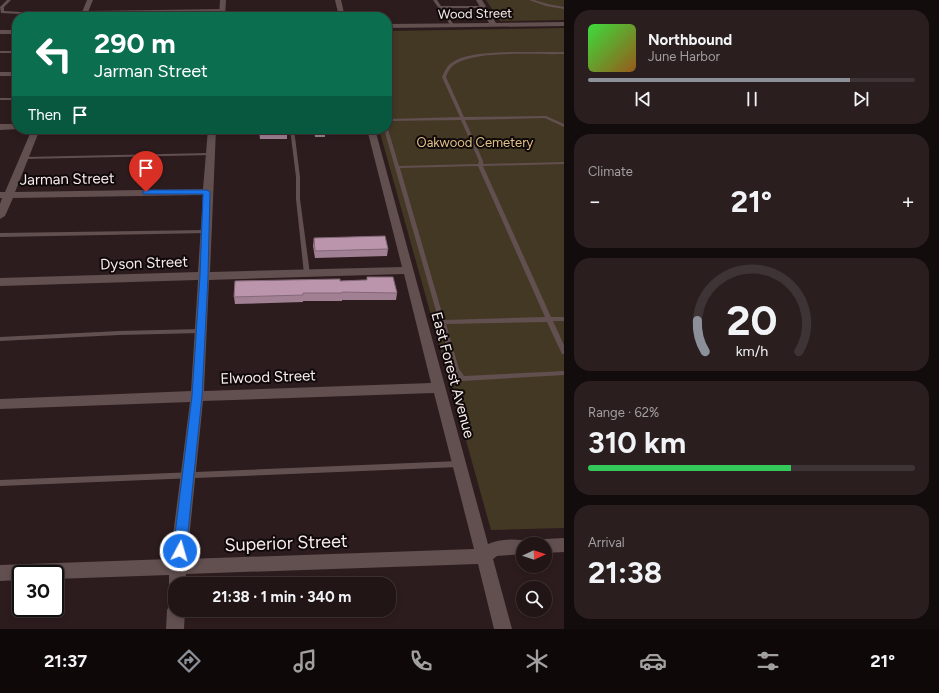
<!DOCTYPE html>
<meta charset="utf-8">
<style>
:root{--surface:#221516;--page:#2a1e1f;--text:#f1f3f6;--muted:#a29fa1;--line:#3f3435;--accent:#8c9099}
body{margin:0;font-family:Figtree,sans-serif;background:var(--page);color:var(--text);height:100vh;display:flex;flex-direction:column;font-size:15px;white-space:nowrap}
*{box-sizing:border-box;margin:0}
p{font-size:13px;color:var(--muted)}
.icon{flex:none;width:22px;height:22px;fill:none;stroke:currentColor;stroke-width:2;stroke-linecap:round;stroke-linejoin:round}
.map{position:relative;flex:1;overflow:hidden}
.sheet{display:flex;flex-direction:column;gap:10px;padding:10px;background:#130c0c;width:375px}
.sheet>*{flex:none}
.top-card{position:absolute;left:12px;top:12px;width:380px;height:122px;border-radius:16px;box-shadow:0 2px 6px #0003,0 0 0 1px var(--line);background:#0b6e4f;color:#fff;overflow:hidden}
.needle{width:26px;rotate:87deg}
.fabs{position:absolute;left:516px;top:537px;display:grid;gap:8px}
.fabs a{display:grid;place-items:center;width:36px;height:36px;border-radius:50%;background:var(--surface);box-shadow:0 2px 6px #0003,0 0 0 1px var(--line);font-size:20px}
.speed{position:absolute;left:12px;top:565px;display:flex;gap:8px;font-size:20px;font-weight:700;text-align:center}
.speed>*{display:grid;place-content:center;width:52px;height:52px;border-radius:50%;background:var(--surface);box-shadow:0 2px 6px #0003,0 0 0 1px var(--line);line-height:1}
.speed .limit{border:2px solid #111;border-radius:6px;background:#fff;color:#111}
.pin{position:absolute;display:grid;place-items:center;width:34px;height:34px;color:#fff;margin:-41px -17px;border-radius:50% 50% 50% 0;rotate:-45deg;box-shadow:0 0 4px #0007}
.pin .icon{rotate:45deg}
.me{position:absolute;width:44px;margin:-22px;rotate:6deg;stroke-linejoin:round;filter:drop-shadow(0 0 3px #0008)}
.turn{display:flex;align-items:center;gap:14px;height:84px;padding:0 16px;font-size:18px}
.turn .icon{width:52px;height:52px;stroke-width:2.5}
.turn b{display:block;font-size:28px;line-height:34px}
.then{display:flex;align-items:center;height:38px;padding:0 16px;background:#0003;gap:8px;font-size:15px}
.big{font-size:30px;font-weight:700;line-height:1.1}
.sheet .tile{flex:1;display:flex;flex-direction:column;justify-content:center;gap:6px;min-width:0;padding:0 14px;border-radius:16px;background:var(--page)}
.sheet .dial{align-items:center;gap:0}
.dial svg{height:104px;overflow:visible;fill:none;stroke:var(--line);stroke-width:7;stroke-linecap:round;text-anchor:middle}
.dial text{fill:var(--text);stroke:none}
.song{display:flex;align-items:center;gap:12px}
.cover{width:48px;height:48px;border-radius:6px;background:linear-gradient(135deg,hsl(120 70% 55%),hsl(30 70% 35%))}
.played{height:4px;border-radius:2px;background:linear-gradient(90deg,var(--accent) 80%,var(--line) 80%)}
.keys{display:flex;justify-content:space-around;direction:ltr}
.heat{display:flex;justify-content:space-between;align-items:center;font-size:22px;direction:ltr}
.charge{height:6px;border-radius:3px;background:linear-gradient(90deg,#34c759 62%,var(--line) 0)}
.trip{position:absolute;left:168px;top:577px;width:228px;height:40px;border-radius:16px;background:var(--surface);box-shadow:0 2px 6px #0003,0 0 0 1px var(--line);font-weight:700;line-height:40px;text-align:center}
.menu{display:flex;height:64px;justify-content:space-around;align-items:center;background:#0e0809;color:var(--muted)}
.menu .icon{width:28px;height:28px}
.menu .active{color:var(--accent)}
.menu b{font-size:18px;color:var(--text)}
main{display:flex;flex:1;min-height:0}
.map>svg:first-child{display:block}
</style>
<main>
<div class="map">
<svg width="564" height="629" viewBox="0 0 564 629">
<rect width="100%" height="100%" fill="#2d1c1d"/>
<!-- green -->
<path fill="#433824" d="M486,0H564V20L500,21Z
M564,28V528L491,530L379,129H387V31Z"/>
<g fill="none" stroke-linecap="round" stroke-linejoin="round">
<!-- service -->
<path fill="#624f50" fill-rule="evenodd" d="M7,0H11L4,7V11L21,12L222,9L224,10L222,11L21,14L1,13L0,7Z
M433,0H437L441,6H483L485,7L483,8H442L454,25L452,26H451Z
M529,0H534L548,4L564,7V9L546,6Z
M0,51H17V53H0Z
M508,52H564V54C536,55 481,50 457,63C451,66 448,71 446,77L464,117L546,116L564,124V127L545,118L465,120L483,161V164L564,162V164L483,166L551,317H564V321H553L564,345V354H562L561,352L547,322L446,324L459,369L464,376L564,371V375L462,381H460L453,370L384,129H387V128L388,129L399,166L478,164L479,161L461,120L387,121V119L460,117L442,77C445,71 447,65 453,62C467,53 491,53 508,52ZM478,166L545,317L444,320L400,168Z
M0,98H17V100H0Z
M290,129H294L300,177V199L310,274L307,276L304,274L296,199V177Z
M210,153L212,154V155L24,159L22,158L24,157Z
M206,230L208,231L209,232L208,233L0,237V233Z
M201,329L204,331L201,333L119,335L0,341V337L119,331Z
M459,461L462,462L463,464L462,466L459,467L0,486V480Z"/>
<!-- minor -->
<path fill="#624f50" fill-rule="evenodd" d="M87,0H93L86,17H80Z
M220,0H226L225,17H219Z
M335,0H341L345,17H339Z
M476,0H482L496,23L564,22V26L387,28V24L489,23Z
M0,30H17V34H0Z
M0,72H17V76H0Z
M0,124H17V129H19L0,130Z
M32,129H40L15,192L203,189L208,129H216L210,272L402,267L367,129H375L488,544C499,539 518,538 529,542L530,544H523V554L497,556L493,559L512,629H494L478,564L186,574L185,584H175V591L171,590L169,584V575L55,579V574H21V580L0,581V565L170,559L190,402L0,409V399L191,391L198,280L0,286V278L198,272L203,195L13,198L5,216L0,219V204L2,198H0V192H5ZM404,274L431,383L204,391L209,280ZM434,393L474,549L187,559L203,401Z
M564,538V552L545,553V544H538L539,541L545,539Z
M175,602V610H185L184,629H166L167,610L170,604Z"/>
</g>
<!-- wall -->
<path fill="#a18094" d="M259,129L287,132V139H260Z
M314,129H325V137H315Z
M314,238L388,249L387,256L315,258L313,246Z
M367,277L397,293L396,300H342V301H303V302L235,304L234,297L340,281L367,280Z"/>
<!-- building -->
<path fill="#bb95ac" stroke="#836878" d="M260,129H287V132H260Z
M315,129H325V130H316Z
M385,236L388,249L315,251L314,238Z
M367,277H393L397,293L342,292V293H303V295L234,297L235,281L340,279V281L365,280H367Z"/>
<!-- route -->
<path fill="#1a73e8" stroke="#114b97" d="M146,190H207L210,192L208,276L202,396L186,551L184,555L180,557L175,555L173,551L192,396L200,276L203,194H143V191Z"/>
<g text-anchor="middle" stroke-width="4" stroke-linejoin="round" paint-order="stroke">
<!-- far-street labels -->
<g font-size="13" fill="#f8ecec" stroke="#100909">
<text transform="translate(475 13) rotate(-1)" y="5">Wood Street</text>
</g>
<!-- far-park labels -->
<g font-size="13" fill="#e2c187" stroke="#100909">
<text x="475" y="147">Oakwood Cemetery</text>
</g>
<!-- street labels -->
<g font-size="15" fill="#f8ecec" stroke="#100909">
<text transform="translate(67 179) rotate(-1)" y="5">Jarman Street</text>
<text transform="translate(144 263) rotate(-2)" y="5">Dyson Street</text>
<text transform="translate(453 375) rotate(75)" y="5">East Forest Avenue</text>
<text transform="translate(268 377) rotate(-2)" y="5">Elwood Street</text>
</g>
<!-- near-street labels -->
<g font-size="18" fill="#f8ecec" stroke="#100909">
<text transform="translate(286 543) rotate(-2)" y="6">Superior Street</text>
</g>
</g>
</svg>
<div class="fabs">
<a><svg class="needle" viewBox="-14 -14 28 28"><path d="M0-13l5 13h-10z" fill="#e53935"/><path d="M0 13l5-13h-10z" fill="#a29fa1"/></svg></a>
<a><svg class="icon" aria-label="search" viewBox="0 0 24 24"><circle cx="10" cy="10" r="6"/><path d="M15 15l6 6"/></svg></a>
</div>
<div class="speed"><div class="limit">30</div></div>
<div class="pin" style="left:146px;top:192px;background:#d93025"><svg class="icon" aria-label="arrive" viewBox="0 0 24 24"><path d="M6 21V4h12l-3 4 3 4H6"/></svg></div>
<svg class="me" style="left:180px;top:551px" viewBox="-20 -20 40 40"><circle r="17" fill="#1a73e8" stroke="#fff" stroke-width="3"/><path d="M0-11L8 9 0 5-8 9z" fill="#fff"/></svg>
<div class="trip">21:38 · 1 min · 340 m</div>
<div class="top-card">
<div class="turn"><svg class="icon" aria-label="left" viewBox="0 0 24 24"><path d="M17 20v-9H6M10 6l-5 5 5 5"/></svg><div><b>290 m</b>Jarman Street</div></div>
<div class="then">Then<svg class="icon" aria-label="arrive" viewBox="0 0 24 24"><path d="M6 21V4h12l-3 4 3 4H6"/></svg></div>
</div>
</div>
<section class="sheet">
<div class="tile">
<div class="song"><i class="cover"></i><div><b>Northbound</b><p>June Harbor</p></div></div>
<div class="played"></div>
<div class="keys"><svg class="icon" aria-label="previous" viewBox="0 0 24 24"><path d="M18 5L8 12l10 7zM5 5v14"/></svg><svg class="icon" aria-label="pause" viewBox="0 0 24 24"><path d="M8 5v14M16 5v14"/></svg><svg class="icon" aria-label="next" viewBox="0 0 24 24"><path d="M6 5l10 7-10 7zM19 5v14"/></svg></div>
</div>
<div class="tile"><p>Climate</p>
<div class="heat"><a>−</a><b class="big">21°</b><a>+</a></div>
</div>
<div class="tile dial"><svg viewBox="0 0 100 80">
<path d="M14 69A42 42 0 1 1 86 69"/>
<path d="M14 69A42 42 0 0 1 8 45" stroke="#8c9099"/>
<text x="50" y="56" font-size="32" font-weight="700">20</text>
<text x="50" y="72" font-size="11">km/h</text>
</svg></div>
<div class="tile"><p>Range · 62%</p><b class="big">310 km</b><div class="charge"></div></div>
<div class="tile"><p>Arrival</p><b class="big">21:38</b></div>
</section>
</main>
<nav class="menu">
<b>21:37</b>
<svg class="icon active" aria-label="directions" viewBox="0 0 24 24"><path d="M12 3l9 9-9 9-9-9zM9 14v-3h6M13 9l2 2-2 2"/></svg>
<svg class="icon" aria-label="music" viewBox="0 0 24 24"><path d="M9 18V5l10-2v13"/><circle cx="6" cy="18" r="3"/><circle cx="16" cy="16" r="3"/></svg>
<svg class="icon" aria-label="phone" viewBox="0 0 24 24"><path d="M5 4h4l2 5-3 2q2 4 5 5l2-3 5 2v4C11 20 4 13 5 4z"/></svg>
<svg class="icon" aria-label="climate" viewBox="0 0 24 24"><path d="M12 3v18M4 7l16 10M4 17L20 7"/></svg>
<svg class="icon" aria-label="car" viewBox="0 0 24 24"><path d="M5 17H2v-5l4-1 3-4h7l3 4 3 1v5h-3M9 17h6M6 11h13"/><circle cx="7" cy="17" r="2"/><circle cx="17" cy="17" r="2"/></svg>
<svg class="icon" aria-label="filters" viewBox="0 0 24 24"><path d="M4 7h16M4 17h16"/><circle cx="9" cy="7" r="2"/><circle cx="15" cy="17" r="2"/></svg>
<b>21°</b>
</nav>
